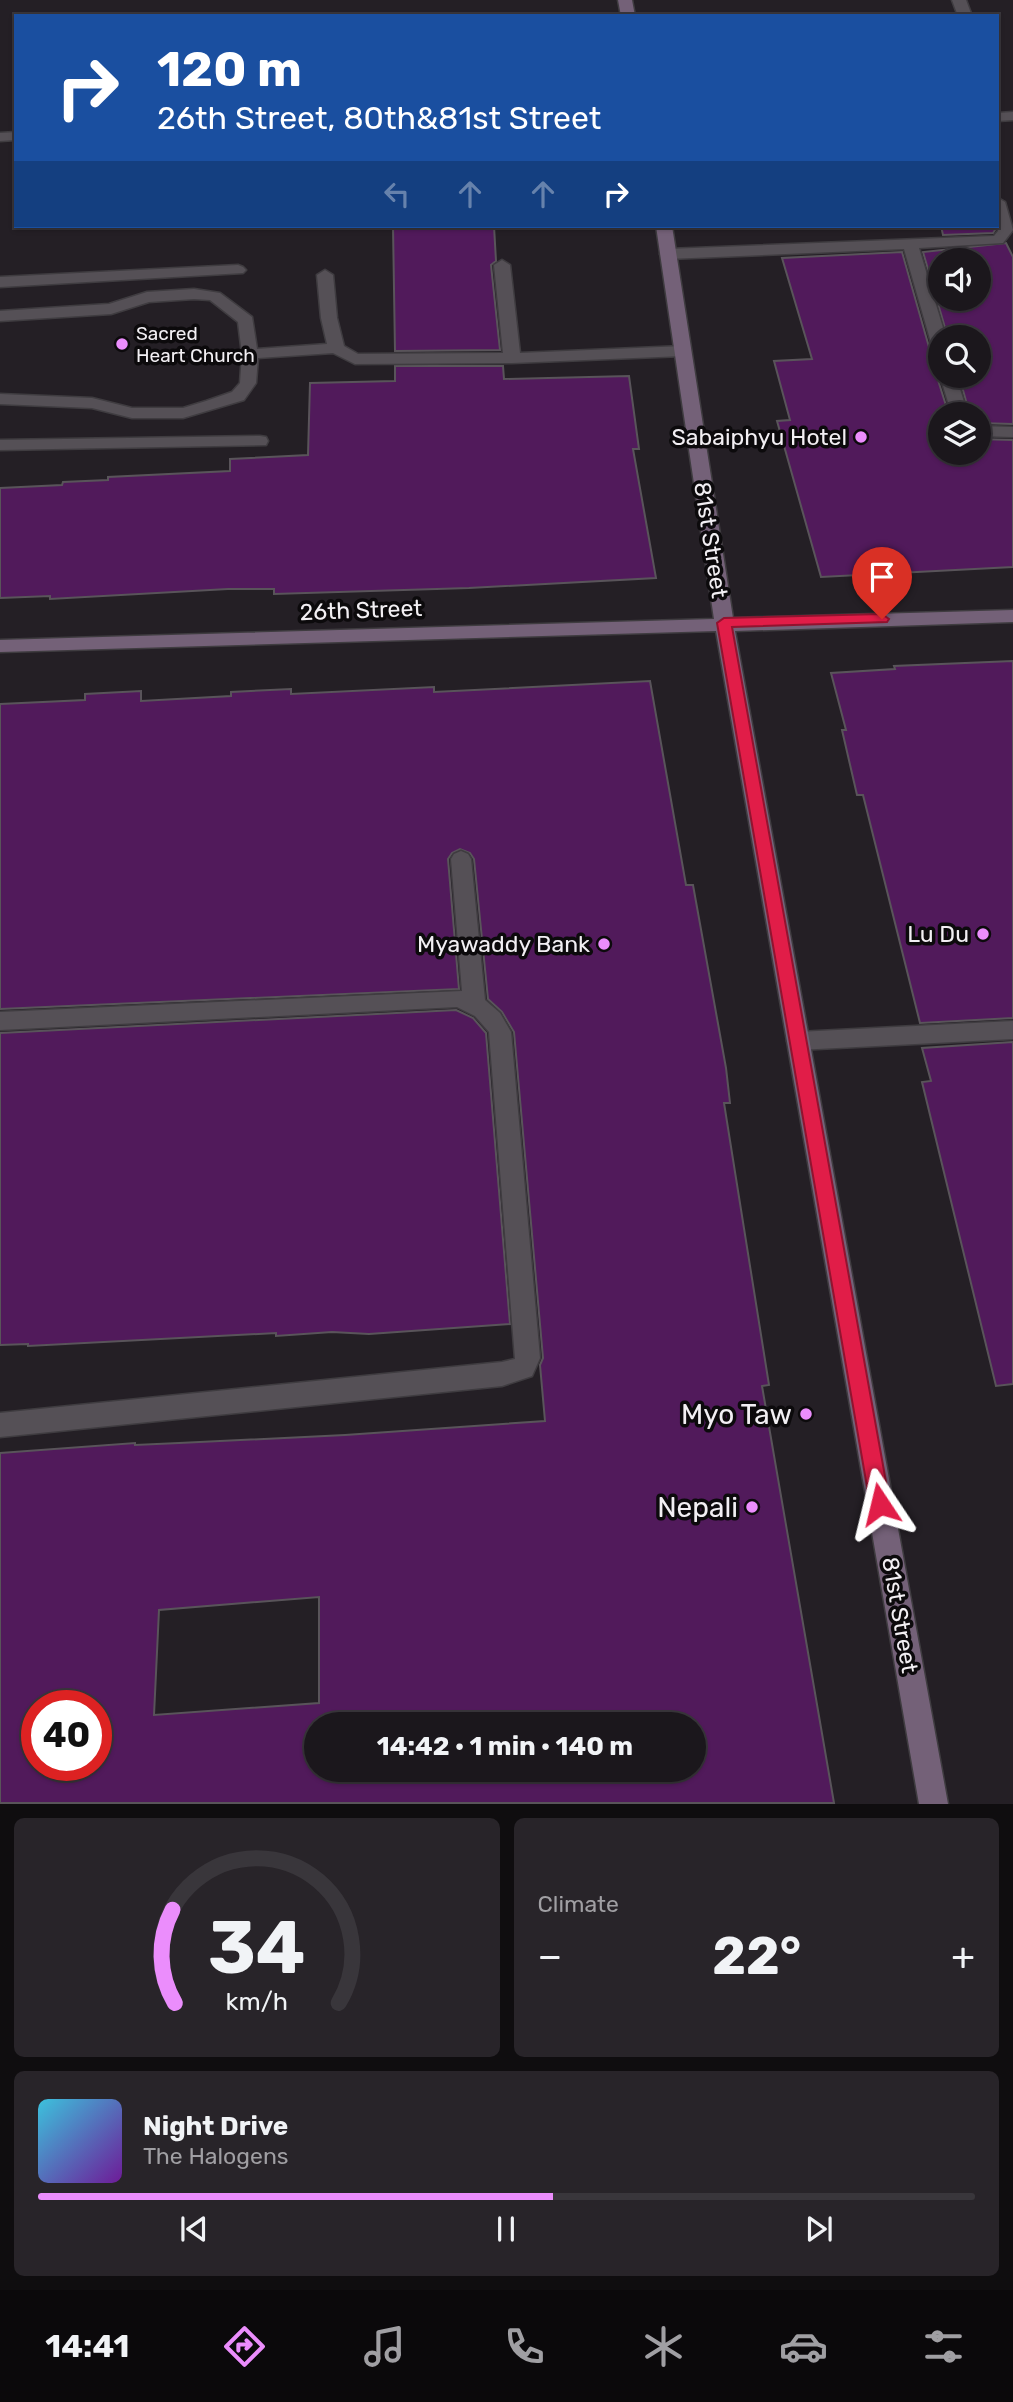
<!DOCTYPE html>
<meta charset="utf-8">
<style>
:root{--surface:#1b171c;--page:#282429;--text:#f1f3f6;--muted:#a09fa3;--line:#39363b;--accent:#eb8dfc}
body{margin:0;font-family:Rubik,sans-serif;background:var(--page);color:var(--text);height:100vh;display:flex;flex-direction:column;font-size:26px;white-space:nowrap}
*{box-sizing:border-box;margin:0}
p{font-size:23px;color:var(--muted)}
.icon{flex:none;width:38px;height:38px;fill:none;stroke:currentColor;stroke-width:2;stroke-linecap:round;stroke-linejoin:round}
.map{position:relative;height:1804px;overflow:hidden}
.sheet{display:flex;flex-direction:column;gap:14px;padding:14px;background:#0f0d0f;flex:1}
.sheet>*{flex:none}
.guide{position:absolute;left:14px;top:14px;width:985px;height:214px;border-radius:0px;box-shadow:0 2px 5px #0004,0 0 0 2px var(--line);background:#1a4fa0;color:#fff;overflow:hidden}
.fabs{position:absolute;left:928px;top:248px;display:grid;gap:14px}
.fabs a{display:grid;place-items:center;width:63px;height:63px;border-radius:50%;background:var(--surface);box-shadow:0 2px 5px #0004,0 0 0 2px var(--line);font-size:35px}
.speed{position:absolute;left:21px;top:1690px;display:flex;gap:14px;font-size:35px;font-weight:700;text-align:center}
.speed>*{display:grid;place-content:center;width:91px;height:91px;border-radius:50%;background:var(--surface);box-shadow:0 2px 5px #0004,0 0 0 2px var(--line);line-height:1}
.speed .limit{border:10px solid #d22;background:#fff;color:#111}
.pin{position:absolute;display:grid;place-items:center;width:60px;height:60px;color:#fff;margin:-72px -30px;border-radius:50% 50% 50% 0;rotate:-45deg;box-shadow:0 0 7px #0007}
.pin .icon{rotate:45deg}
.me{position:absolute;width:77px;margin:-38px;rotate:350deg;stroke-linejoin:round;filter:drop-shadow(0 0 5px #0008)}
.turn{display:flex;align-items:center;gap:24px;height:147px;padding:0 28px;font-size:32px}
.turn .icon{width:91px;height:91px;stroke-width:2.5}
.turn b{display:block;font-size:49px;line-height:60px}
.lanes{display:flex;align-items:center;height:66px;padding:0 28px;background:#0003;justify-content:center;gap:35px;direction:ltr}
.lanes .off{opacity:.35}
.big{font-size:52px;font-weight:700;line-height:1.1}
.sheet .widget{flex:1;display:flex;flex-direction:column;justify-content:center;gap:10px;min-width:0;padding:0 24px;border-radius:10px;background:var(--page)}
.sheet .dial{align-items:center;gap:0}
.dial svg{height:182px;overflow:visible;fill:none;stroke:var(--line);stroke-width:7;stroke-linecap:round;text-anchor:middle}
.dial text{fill:var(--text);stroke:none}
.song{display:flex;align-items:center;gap:21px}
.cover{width:84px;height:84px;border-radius:10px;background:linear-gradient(135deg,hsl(190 70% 55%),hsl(280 70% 35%))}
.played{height:7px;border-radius:4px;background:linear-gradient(90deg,var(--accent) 55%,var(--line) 55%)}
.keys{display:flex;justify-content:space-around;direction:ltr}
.heat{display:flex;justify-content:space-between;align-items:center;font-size:38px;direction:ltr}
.sheet .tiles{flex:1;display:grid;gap:14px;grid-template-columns:1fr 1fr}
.widget:last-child{grid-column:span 2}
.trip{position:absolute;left:304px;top:1712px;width:402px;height:70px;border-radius:35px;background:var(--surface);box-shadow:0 2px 5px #0004,0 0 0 2px var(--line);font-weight:700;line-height:70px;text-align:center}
.dock{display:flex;height:112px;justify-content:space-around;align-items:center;background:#0b090b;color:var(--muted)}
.dock .icon{width:49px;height:49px}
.dock .on{color:var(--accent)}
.dock b{font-size:32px;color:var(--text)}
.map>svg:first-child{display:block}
</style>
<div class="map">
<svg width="1013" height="1804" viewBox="0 0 1013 1804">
<rect width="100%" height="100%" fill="#241f25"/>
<!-- building -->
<path fill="#511a5b" stroke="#59545a" stroke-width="2" fill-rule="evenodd" d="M393,226H494L496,261L491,265L500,350L395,351Z
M941,226H995V230L993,233L943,235Z
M1006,243L1013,257V424L978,423V415H970L959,376H978V338H948L923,252ZM940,261H978V299H940Z
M902,252L929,347L940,353L937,377L949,415H940V453H978V439L1013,440V567L821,577L777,421L790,420L774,361L812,359L782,258Z
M395,366H503L504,379L629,376L639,449H633L656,578L469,588L274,594V589H228L50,599V596L0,598V488L62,485L63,482L108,480V477L230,471V459L308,455L310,383L395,381Z
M1013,661V1018L920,1023L863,795H857L842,730H846L831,673L895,669L894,666Z
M650,681L686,885H693L726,1068L730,1103H724L769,1385L762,1386L834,1803H0V1453L135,1443V1445L179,1443L345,1435L545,1421L540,1365L543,1358L514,1032L502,1012L488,999L474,859L470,853L460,849L452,853L448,859L459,989L0,1009V704L85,700V694L141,691V701L231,696V692L291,689V694L434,687V692ZM319,1597V1703L154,1715L159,1610ZM37,1706H96V1766H37ZM317,1724H695V1769H317Z
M456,1010L473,1018L486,1033L510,1324L369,1334L332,1332L276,1336V1333L28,1346V1344L0,1345V1033Z
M1013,1042V1384L996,1386L922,1082L931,1081L922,1048Z"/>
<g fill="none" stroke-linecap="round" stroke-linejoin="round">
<defs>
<path id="lane" d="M502,260L510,265L520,353L683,346L691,351L683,356L512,363L355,364L333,353L258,358L256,383L244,400L183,418H132L92,408L0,404V394L92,398L132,408H183L206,401L232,392L240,383L242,354L238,322L210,300L194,299L149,302L111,314L0,321V311L109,304L147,292L194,289L220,293L252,317L257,349L327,344L321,318L317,275L325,270L333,275L337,318L344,346L358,354L503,353L494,265Z
M238,265L243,267L246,270L243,273L0,287V277Z
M260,436L266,437L268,441L266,445L0,450V440Z"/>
<path id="street" d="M952,0H966L972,16H958Z
M1013,112V120L998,121V113Z
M16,132V140L0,141V133Z
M998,198L1005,202L1013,230L1003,243L919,248L946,338H940V351L932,346L904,249L668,259L660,254L668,249L994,236L998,231Z
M940,376H956L968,415H952Z
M978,426L1013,427V437L978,436Z
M461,851L468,854L471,859L485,1000L500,1013L511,1032L540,1358L532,1376L502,1386L0,1437V1413L502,1362L515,1359L489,1032L475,1016L457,1007L0,1030V1012L462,991L451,859L454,854Z
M1013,1021V1039L798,1050L790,1047L787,1041L790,1035L798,1032Z"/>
<path id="secondary" d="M618,0H632L635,16H621Z
M656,226H672L733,618L1013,610V622L735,631L948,1804H919L716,631L0,652V640L714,619Z"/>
</defs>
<!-- lane casing -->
<use href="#lane" stroke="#3f3c40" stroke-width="3"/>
<!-- street casing -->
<use href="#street" stroke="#3f3c40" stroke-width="3"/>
<!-- secondary casing -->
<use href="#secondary" stroke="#3f3c40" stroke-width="3"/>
<!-- lane -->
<use href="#lane" fill="#555056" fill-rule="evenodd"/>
<!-- street -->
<use href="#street" fill="#555056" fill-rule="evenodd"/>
<!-- secondary -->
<use href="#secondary" fill="#746178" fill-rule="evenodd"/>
</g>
<!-- route -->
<path fill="#e11d48" stroke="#92132f" stroke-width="2" d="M882,614L889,619L887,622L732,627L890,1504L887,1511L880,1513L873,1511L870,1504L717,623L724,618Z"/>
<!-- markers -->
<g fill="#eb8dfc" stroke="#0c0a0c" stroke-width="2.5">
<circle cx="122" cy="344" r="7"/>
<circle cx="861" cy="437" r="7"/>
<circle cx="983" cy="934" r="7"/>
<circle cx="604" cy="944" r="7"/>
<circle cx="806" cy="1414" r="7"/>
<circle cx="752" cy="1507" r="7"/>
</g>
<g text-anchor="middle" stroke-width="7" stroke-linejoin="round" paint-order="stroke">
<!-- far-poi labels -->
<g font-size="19" fill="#f2eff3" stroke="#0c0a0c" text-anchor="start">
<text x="136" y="340">Sacred<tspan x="136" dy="22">Heart Church</tspan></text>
</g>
<!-- poi labels -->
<g font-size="23" fill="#f2eff3" stroke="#0c0a0c" text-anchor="end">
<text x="847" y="445">Sabaiphyu Hotel</text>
<text x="969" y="942">Lu Du</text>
<text x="590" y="952">Myawaddy Bank</text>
</g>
<!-- street labels -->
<g font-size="23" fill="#f2eff3" stroke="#0c0a0c">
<text transform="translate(711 540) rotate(81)" y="8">81st Street</text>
<text transform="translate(361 610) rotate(-2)" y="8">26th Street</text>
<text transform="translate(900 1615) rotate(80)" y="8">81st Street</text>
</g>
<!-- near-poi labels -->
<g font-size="28" fill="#f2eff3" stroke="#0c0a0c" text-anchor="end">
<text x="792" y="1424">Myo Taw</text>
<text x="738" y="1517">Nepali</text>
</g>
</g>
</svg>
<div class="fabs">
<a><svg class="icon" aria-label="sound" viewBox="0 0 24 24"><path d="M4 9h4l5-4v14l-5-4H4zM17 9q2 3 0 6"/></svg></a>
<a><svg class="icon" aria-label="search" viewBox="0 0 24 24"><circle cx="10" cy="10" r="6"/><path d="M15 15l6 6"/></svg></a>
<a><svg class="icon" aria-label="layers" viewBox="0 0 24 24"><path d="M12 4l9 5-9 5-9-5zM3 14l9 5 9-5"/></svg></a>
</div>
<div class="speed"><div class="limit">40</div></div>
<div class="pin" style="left:882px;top:619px;background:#d93025"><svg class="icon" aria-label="arrive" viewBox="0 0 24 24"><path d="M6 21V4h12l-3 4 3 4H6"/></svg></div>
<svg class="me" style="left:880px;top:1504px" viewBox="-20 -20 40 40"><path d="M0-17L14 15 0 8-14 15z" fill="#e11d48" stroke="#fff" stroke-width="4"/></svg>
<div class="trip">14:42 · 1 min · 140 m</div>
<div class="guide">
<div class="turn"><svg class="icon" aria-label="right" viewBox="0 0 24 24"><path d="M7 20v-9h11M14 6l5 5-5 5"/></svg><div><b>120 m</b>26th Street, 80th&amp;81st Street</div></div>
<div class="lanes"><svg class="icon off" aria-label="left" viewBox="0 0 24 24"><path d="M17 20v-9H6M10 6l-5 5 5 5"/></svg><svg class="icon off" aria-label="ahead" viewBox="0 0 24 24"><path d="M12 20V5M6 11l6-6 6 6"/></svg><svg class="icon off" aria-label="ahead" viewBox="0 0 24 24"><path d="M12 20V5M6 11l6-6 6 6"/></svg><svg class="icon" aria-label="right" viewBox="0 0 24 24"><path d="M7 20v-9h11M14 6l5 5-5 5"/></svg></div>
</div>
</div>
<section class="sheet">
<div class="tiles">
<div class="widget dial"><svg viewBox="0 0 100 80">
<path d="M14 69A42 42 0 1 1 86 69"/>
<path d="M14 69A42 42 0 0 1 13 28" stroke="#eb8dfc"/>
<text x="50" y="56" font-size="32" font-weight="700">34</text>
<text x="50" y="72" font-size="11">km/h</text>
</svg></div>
<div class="widget"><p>Climate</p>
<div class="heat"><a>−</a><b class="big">22°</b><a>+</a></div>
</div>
<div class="widget">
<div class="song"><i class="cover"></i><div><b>Night Drive</b><p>The Halogens</p></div></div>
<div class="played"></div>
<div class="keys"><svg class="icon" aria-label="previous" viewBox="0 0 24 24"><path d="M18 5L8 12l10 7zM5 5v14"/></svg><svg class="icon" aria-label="pause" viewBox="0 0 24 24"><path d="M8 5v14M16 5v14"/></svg><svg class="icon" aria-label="next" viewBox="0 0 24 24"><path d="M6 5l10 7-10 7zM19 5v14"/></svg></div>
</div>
</div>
</section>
<nav class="dock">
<b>14:41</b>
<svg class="icon on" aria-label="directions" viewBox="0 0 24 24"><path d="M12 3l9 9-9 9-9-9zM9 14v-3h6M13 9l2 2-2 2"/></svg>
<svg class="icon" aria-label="music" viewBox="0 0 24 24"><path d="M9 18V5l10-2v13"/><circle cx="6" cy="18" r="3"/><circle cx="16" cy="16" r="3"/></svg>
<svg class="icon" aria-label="phone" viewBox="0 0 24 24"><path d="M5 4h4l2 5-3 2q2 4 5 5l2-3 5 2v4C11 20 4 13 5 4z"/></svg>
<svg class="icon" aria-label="climate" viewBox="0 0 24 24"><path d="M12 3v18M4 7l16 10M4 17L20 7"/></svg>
<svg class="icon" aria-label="car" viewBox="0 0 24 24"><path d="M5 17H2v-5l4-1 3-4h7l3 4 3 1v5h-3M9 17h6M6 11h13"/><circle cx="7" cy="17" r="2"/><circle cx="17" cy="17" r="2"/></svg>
<svg class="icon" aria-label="filters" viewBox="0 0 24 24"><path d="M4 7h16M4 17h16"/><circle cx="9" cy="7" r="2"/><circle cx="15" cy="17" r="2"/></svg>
</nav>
